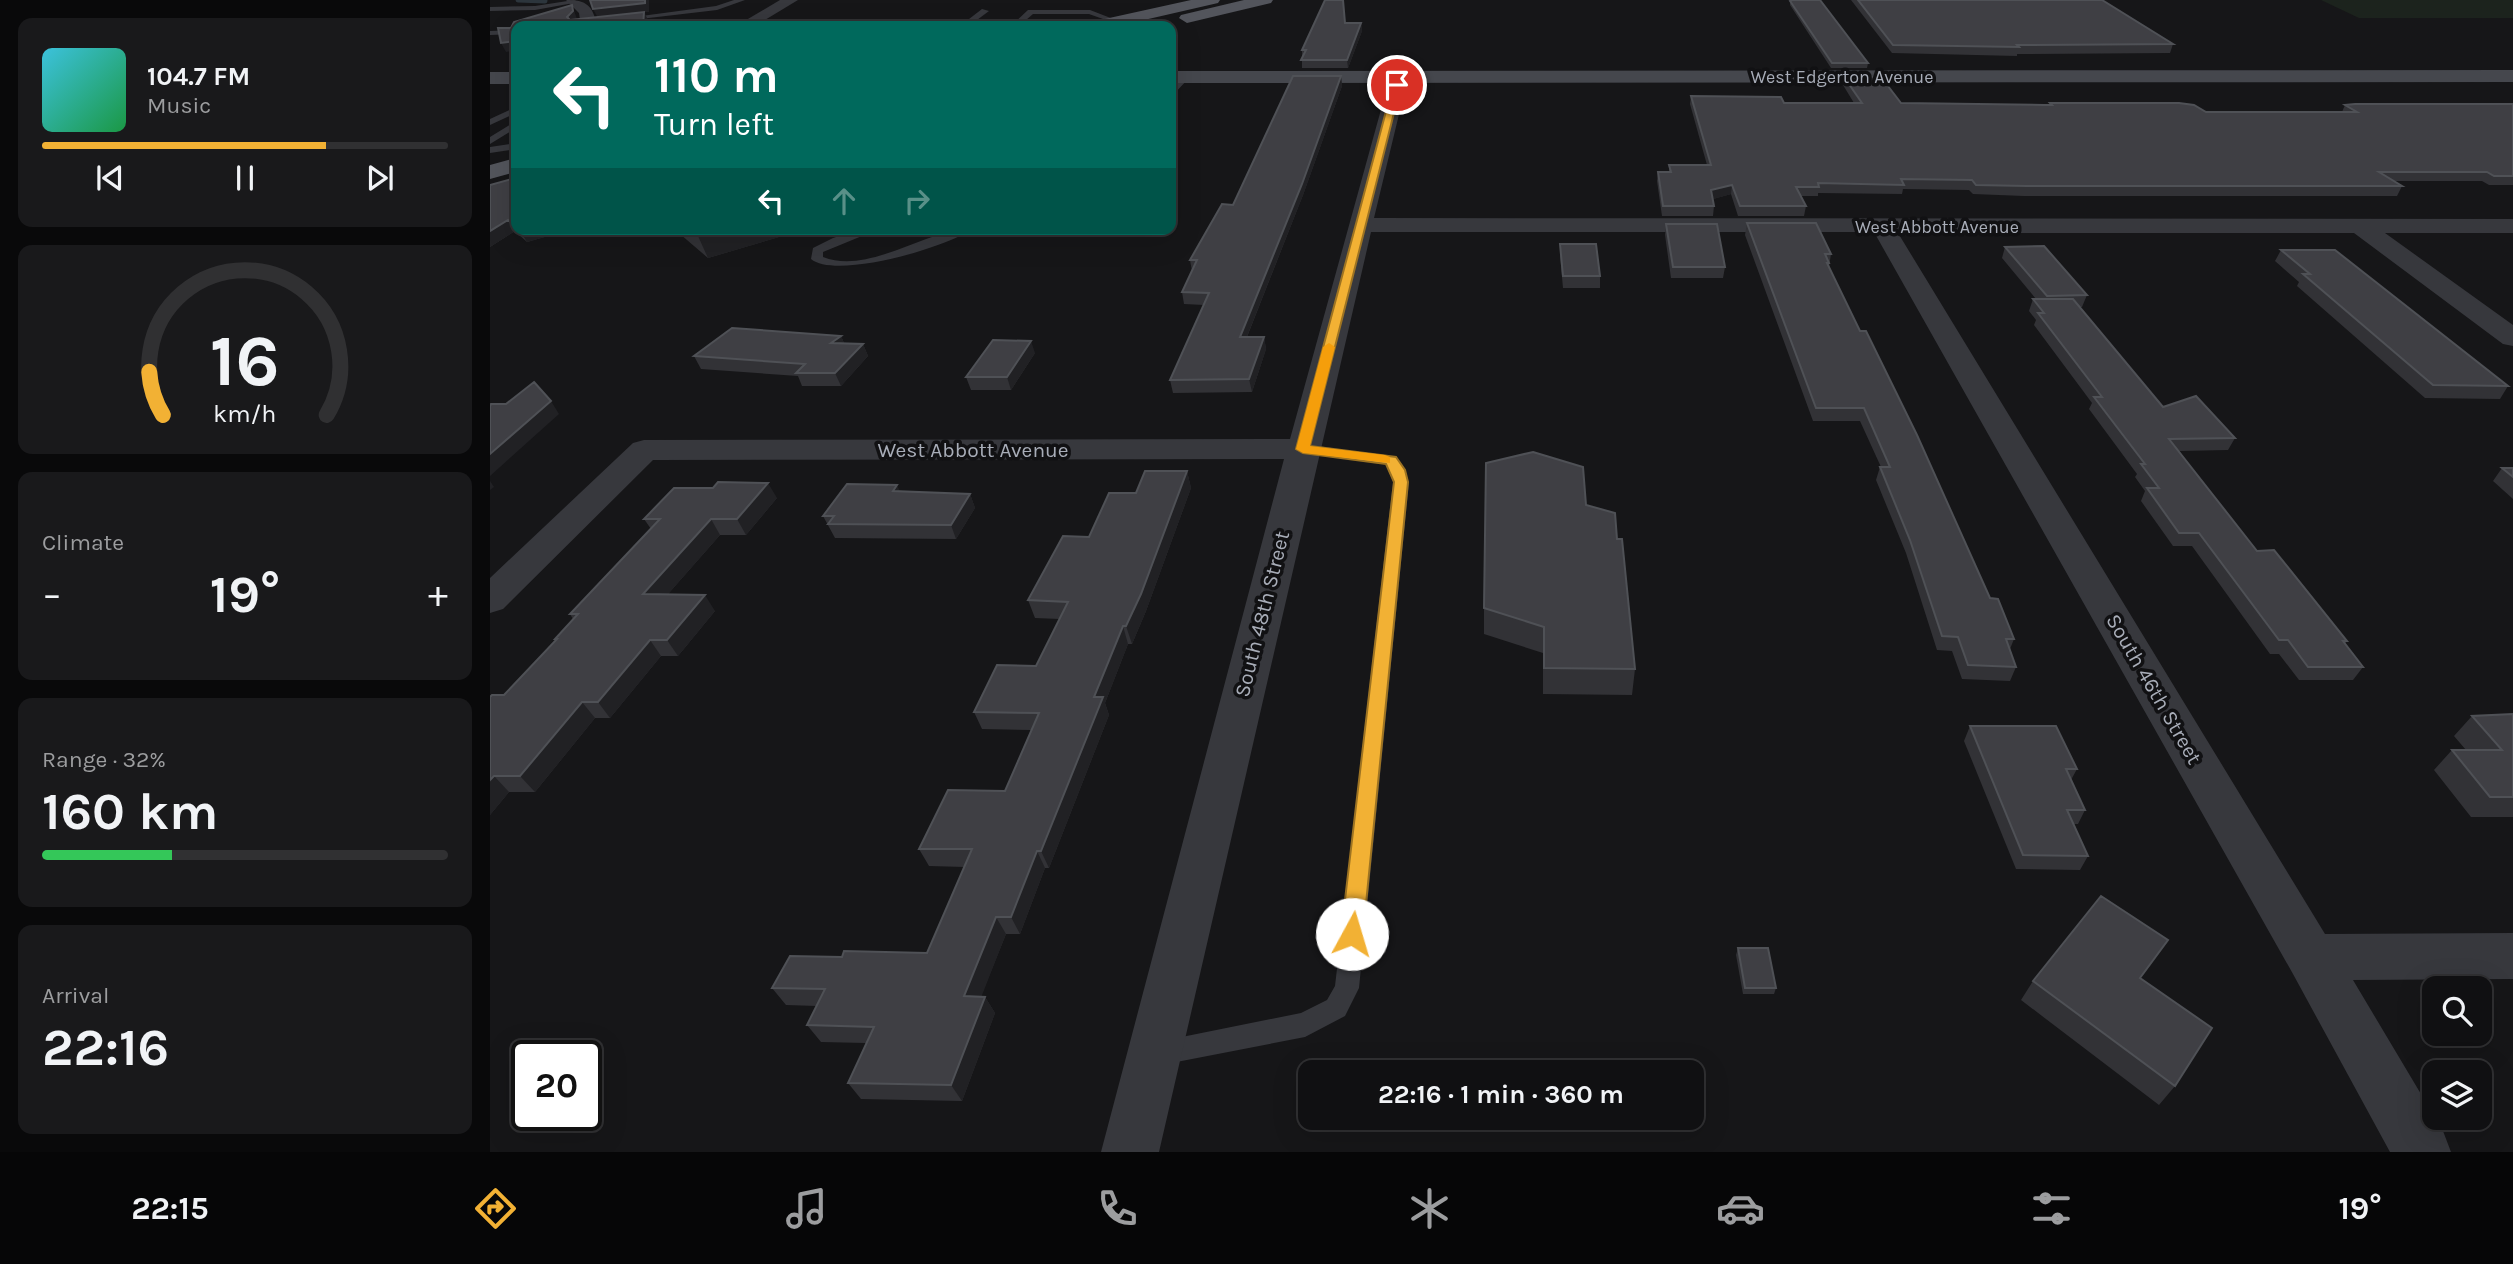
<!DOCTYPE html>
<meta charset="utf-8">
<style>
:root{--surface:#101012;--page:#19191b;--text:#f1f3f6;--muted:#9c9d9f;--line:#303032;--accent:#f2b134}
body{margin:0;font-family:Karla,sans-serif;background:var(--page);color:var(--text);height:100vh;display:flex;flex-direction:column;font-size:26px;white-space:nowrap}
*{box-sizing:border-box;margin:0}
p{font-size:23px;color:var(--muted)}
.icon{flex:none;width:38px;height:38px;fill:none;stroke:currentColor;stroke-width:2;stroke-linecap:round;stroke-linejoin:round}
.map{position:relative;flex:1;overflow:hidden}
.sheet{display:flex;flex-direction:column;gap:18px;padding:18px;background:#09090a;width:490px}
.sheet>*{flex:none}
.banner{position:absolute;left:21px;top:21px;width:665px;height:214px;border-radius:14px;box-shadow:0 7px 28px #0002,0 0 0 2px var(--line);background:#00695c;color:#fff;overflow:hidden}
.buttons{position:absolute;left:1932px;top:976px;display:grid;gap:14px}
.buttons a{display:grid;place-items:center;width:70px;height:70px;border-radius:14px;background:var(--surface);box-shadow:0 7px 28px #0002,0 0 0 2px var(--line);font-size:35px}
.speed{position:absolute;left:21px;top:1040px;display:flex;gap:14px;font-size:35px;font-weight:700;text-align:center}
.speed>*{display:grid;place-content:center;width:91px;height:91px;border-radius:50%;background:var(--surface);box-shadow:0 7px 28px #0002,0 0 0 2px var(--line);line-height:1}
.speed .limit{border:4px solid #111;border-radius:10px;background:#fff;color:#111}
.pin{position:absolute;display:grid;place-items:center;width:60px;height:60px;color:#fff;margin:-30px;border:4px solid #fff;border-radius:50%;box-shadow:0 2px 7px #0007}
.me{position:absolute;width:77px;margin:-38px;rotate:6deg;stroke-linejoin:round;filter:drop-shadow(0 0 5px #0008)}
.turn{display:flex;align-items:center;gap:24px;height:147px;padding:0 28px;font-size:32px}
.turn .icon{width:91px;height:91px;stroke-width:2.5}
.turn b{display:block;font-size:49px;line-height:60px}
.lanes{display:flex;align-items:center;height:66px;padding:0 28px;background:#0003;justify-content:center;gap:35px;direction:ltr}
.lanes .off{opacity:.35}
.big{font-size:52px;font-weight:700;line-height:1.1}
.sheet .tile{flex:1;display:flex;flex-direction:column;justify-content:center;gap:10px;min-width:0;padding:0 24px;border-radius:14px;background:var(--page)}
.sheet .dial{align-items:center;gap:0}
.dial svg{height:182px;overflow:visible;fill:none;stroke:var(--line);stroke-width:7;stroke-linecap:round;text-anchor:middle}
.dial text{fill:var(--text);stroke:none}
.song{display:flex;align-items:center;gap:21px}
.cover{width:84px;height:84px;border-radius:10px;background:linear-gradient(135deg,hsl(190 70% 55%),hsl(140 70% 35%))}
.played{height:7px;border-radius:4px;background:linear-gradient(90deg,var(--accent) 70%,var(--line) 70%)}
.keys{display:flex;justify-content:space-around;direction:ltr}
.heat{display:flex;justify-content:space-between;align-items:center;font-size:38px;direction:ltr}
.charge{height:10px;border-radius:5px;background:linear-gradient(90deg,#34c759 32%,var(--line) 0)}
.trip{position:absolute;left:808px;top:1060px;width:406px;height:70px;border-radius:14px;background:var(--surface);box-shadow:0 7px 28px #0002,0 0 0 2px var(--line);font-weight:700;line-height:70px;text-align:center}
.tab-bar{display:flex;height:112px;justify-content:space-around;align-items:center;background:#060607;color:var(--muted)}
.tab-bar .icon{width:49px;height:49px}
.tab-bar .active{color:var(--accent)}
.tab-bar b{font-size:32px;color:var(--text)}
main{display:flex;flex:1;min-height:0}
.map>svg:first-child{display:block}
</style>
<main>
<section class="sheet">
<div class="tile">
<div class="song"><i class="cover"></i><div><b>104.7 FM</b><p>Music</p></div></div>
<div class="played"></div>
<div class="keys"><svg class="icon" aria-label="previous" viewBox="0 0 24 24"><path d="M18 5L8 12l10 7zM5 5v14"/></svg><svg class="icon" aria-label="pause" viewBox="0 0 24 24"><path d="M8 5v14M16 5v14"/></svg><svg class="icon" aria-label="next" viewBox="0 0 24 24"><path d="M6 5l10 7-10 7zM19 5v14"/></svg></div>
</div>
<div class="tile dial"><svg viewBox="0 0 100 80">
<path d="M14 69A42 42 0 1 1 86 69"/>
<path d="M14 69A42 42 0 0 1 8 50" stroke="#f2b134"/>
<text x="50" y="56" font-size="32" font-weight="700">16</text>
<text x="50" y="72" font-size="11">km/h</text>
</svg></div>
<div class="tile"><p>Climate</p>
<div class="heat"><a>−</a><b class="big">19°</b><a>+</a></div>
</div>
<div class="tile"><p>Range · 32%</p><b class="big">160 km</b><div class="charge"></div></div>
<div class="tile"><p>Arrival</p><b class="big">22:16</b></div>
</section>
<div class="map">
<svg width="2023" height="1152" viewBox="0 0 2023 1152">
<rect width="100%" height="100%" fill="#161618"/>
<!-- green -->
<path fill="#1c231d" d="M1831,0H2023V18H1869Z"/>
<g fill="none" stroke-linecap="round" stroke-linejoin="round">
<!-- stream -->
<path stroke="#2c353c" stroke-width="5" d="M28,0L55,1"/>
<!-- lane -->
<path fill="#37383d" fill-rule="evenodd" d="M84,0L89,2L45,10L0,11V7L45,6Z
M244,0H255L227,10L133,21L129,19L226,6Z
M492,9L499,11L479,26H470Z
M538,10H600L631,22L627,24L599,14H543L529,26H521Z
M26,30V34L0,35V31Z
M693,75L700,77L681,97V89Z
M26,107V113L0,125V119Z
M26,121V128L0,144V137Z
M26,143V149L0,153V147Z
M371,229H389L333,252V257C380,275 435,229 482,229C458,247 346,280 321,259L323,248L343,238Z
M813,444L906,457L919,482L869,988L855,1016L815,1037L671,1065L662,1061L658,1052L662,1043L811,1013L837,1000L845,986L903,482L896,464L808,452L805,449L808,446Z"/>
<!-- street -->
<path fill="#37383d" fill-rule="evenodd" d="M76,0C93,0 102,3 106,22L104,25L84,26L90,20L89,13Z
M290,0H308L265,26H246Z
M909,72L918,77L884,218L2023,219V233H1895L2023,325V346L2013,344L1864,233H1408L1835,934L2023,933V979L1863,980L1953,1131L1961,1152H1900L1803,974L1384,232H881L669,1152H611L794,459L163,460L13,609L0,613V578L143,443L154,440L800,439L900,77Z"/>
<!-- secondary -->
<path fill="#45474d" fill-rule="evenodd" d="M2023,70V82L681,83V71Z
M0,72H26V84H0Z"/>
<!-- primary -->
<path fill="#53555c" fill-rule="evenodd" d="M701,0H730L728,3L628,26H599L601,22Z
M754,0H783L781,3L697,23L689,18L691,15Z
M26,158V172L0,179V165Z"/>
</g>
<!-- wall -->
<path fill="#323236" d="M1361,0H1612L1683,44L1680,53L1527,54V56L1402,53Z
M1300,1L1378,63L1377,68H1341L1300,5Z
M855,23H871L872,31L858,68H812V50Z
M851,76L852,86L813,195L757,337H774L776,349L762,392L683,393L680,380L714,305L694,304L692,292L702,271L700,260L743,205Z
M1354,77L1411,103L1560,105V103L1716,112H1852L1855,105L2023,104V185H1999L1992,181H1904L1912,186L1907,196H1534L1483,194L1479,190L1413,189L1412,194L1328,193V196H1311L1316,206L1314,216H1248L1241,194L1223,199L1224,206L1223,216H1172L1167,181L1168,172H1179V165H1217L1200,104L1201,96L1294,103H1364L1353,85Z
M26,183V229H75L76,231L37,242L25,231L0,247V185Z
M1257,223L1341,254L1339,267L1500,598L1524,639L1520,649L1526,667L1520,681L1472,679L1462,651L1447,650L1416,553L1386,480L1390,467H1391L1370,421H1323L1255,235Z
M1176,224L1235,267L1233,278H1181L1175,235Z
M187,229H316L218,258L190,234Z
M1070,244L1110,276V288H1073L1070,255Z
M1515,247L1597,295L1592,307H1589L1673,407L1745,438L1738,450L1689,451L1767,551L1857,641L1855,644L1873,667L1863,680H1809L1789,654H1780L1702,546H1683L1651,501L1655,491L1645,477L1647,474L1599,409L1602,403L1544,325L1546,320L1539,311L1543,299H1546L1512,258Z
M1791,250L2018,386L2010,399L1935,398L1807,286L1809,282L1785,261Z
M351,336L354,343L373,344L378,356L351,386H312L308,376L211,369L204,356Z
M545,353L521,390H481L476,377Z
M2012,468H2023V499L2003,481Z
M697,471L701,488L656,611L642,644H638L615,703L619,715L559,868H555L530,934H516L491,996L495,997L505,1013L472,1101L371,1099L358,1083L376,1043L331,1042L317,1025L327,1006L296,1005L282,988L352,957L437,953L475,867L439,866L429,849L515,791L541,730L492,729L484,712L546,666L570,619L545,618L538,600L599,537L646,493Z
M410,491L480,494L485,508L466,539L345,538L333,516Z
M287,498L256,535H230L178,594L225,611L188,656H171L120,718H105L45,792H19L0,815L14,695L66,640L65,639L83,619L80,614L161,529L154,519Z
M1096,505L1127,539L1145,669L1142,695L1053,694V653L994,634V608Z
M2023,714V817H1981L1944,770L1962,750H1976L1964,736L1982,716Z
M1480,726L1587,769L1581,780L1595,810L1588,824H1584L1598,856L1590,870L1526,869L1474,741Z
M1248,948L1286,988L1284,994H1253L1246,955Z
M1650,978L1685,1086L1669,1105L1531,1000L1543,981Z"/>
<!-- shaded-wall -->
<path fill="#212124" d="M155,0H159V12H154L158,20V26H150L108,18L103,9Z
M82,5L87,19L81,26L77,17Z
M871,23L872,31L858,68L857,60Z
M26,41V50L16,52L11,43Z
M851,76L852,86L813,195L752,349L750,337Z
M1242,185L1241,194L1220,200L1221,190Z
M18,220L25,231L0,247V231Z
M35,229H75L76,231L37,242L30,231Z
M233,229H316L218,258L208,236Z
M351,336L356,348L341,343Z
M774,337L776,349L762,392L759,379Z
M541,341L545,353L521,390L517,377Z
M373,344L378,356L351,386L345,373Z
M61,401L69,414L0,476V454Z
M697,471L701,488L656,611L642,644L636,626Z
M0,481L4,487L0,490Z
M278,483L287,498L256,535L247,519Z
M407,485L413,498L403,491Z
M480,494L485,508L466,539L461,525Z
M221,519L230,535L164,610L153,594Z
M215,595L225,611L188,656L177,640Z
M633,626L638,644L615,703L619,715L559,868L551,851L604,697Z
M160,640L171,656L120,718L108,702Z
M92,702L105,718L45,792L30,776Z
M4,776L19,792L0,815V780Z
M547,851L555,868L530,934L521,917Z
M506,917L516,934L485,1013L474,996Z
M495,997L505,1013L472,1101L461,1085Z"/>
<!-- building -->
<path fill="#3f3f44" stroke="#4f5156" stroke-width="2" d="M100,0H155V3L103,9Z
M835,0H853L855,23H871L857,60H811L816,50H812Z
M1302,0H1330L1378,63H1342L1300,1Z
M1368,0H1612L1683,44L1527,45L1529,47L1403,45Z
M82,5L83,11L77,17L80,20L154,12L153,26H26V41L11,43L8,28H21L24,22Z
M803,76H851L812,184L750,337H774L759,379L680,380L719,293L692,292L707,260H700L732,204L743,205Z
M1354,77H1391L1411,103L1554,105H1562L1560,103H1689L1704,105L1716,112H1867L1855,105L1865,104H2023V176H2004L1997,172H1889L1912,186H1537L1486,185L1482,180L1411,179L1414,185L1328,183L1329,187H1306L1316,206H1250L1242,185L1221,190L1224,206H1173L1168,172H1181L1179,165H1221L1201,96L1291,97L1294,103H1372Z
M22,179L26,183V227L18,220L0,231V185Z
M1257,223H1326L1341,254H1335L1339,263H1337L1370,331H1376L1427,435L1500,598L1508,599L1524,639H1516L1526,667L1478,665L1468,637L1452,636L1420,540L1390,467H1400L1374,408H1326Z
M1176,224H1227L1235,267H1183Z
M199,229H233L208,236Z
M1070,244H1106L1110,276H1073Z
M1554,246L1597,295L1557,296L1515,247Z
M1791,250H1845L2018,386L1943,385L1813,274H1820Z
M1543,299H1583L1673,407L1706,396L1745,438L1679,439L1767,551L1784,550L1857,641H1853L1873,667H1818L1798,640H1789L1709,533H1689L1657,488H1669L1651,464H1655L1604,397H1612L1548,313H1554Z
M242,328L351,336L341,343L373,344L345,373H306L315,364L204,356Z
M503,340L541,341L517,377H476Z
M44,382L61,401L0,454V406L1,404H16Z
M1043,452L1093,467L1096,505L1125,513L1127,539H1132L1145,669L1054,668V627L994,608L996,463Z
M2012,468H2023V477Z
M655,471H697L651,594L636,626H633L604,697H613L551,851H547L521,917H506L474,996L495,997L461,1085L358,1083L384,1027L317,1025L335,989L282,988L300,956L352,957L354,951L437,953L482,849H429L458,790L515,791L549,713L484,712L507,665L546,666L578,602L538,600L573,536L599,537L619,493H646Z
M228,482L278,483L247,519H221L153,594L215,595L177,640H160L108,702H92L30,776H4L0,780V697L2,695H14L67,639H65L88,614H80L170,519H154L184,488H223Z
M357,484L407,485L403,491L480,494L461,525L338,524L344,516H333Z
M2023,714V797H2000L1962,750H2012L1982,716Z
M1480,726H1566L1587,769H1576L1595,810H1577L1598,856L1533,855Z
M1611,896L1678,940L1650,978L1722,1028L1685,1086L1543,981Z
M1248,948H1278L1286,988H1255Z"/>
<!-- route -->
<path fill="#f2b134" stroke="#9d7322" stroke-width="2" d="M907,83L911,85L820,446L906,457L915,470L918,482L873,934L870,941L862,944L855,941L851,934L904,482L896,464L813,453L806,449L903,85Z"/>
<!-- slow -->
<path fill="#f59e0b" d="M839,343L845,347L820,446L895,455L900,457V463L813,453L806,449L833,347Z"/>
<g text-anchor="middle" stroke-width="7" stroke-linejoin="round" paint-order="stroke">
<!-- far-street labels -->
<g font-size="18" fill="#a8adb8" stroke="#111113">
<text x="1352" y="83">West Edgerton Avenue</text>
<text x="1447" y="233">West Abbott Avenue</text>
</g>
<!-- street labels -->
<g font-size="21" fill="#a8adb8" stroke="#111113">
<text x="483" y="457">West Abbott Avenue</text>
<text transform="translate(772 614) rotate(-76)" y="7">South 48th Street</text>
<text transform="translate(1664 689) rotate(60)" y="7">South 46th Street</text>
</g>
</g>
</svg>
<div class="buttons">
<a><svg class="icon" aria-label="search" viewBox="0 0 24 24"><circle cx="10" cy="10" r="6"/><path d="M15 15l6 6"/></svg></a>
<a><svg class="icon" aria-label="layers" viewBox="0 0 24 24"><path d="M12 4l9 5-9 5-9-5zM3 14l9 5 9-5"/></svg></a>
</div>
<div class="speed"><div class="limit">20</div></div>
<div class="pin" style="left:907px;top:85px;background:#d93025"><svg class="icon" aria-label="arrive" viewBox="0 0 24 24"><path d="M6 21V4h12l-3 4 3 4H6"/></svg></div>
<svg class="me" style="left:862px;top:934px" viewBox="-20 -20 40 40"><circle r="19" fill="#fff"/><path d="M0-13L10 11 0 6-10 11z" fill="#f2b134"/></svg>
<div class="trip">22:16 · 1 min · 360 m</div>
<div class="banner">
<div class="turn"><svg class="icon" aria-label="left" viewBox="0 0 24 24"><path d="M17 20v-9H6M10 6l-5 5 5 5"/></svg><div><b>110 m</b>Turn left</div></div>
<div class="lanes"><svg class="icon" aria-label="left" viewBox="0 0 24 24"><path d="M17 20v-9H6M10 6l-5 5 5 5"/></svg><svg class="icon off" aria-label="ahead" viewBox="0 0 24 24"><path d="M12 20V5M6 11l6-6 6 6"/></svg><svg class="icon off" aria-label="right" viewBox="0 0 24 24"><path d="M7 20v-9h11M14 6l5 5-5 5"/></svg></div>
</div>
</div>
</main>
<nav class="tab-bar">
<b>22:15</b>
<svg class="icon active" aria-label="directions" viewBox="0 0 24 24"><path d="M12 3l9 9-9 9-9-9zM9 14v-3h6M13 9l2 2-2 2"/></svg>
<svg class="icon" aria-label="music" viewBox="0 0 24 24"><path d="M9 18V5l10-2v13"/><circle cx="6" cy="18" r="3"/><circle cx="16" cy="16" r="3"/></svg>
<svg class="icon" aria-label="phone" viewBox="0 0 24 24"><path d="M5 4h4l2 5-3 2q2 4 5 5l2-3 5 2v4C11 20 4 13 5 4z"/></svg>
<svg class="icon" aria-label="climate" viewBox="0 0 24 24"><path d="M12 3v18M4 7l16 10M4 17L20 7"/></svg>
<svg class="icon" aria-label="car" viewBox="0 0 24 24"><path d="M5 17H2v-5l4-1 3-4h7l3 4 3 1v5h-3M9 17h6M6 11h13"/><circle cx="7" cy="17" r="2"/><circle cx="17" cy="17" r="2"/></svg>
<svg class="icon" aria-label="filters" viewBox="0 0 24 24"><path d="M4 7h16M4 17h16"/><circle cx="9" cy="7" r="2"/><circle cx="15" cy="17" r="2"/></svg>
<b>19°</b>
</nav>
